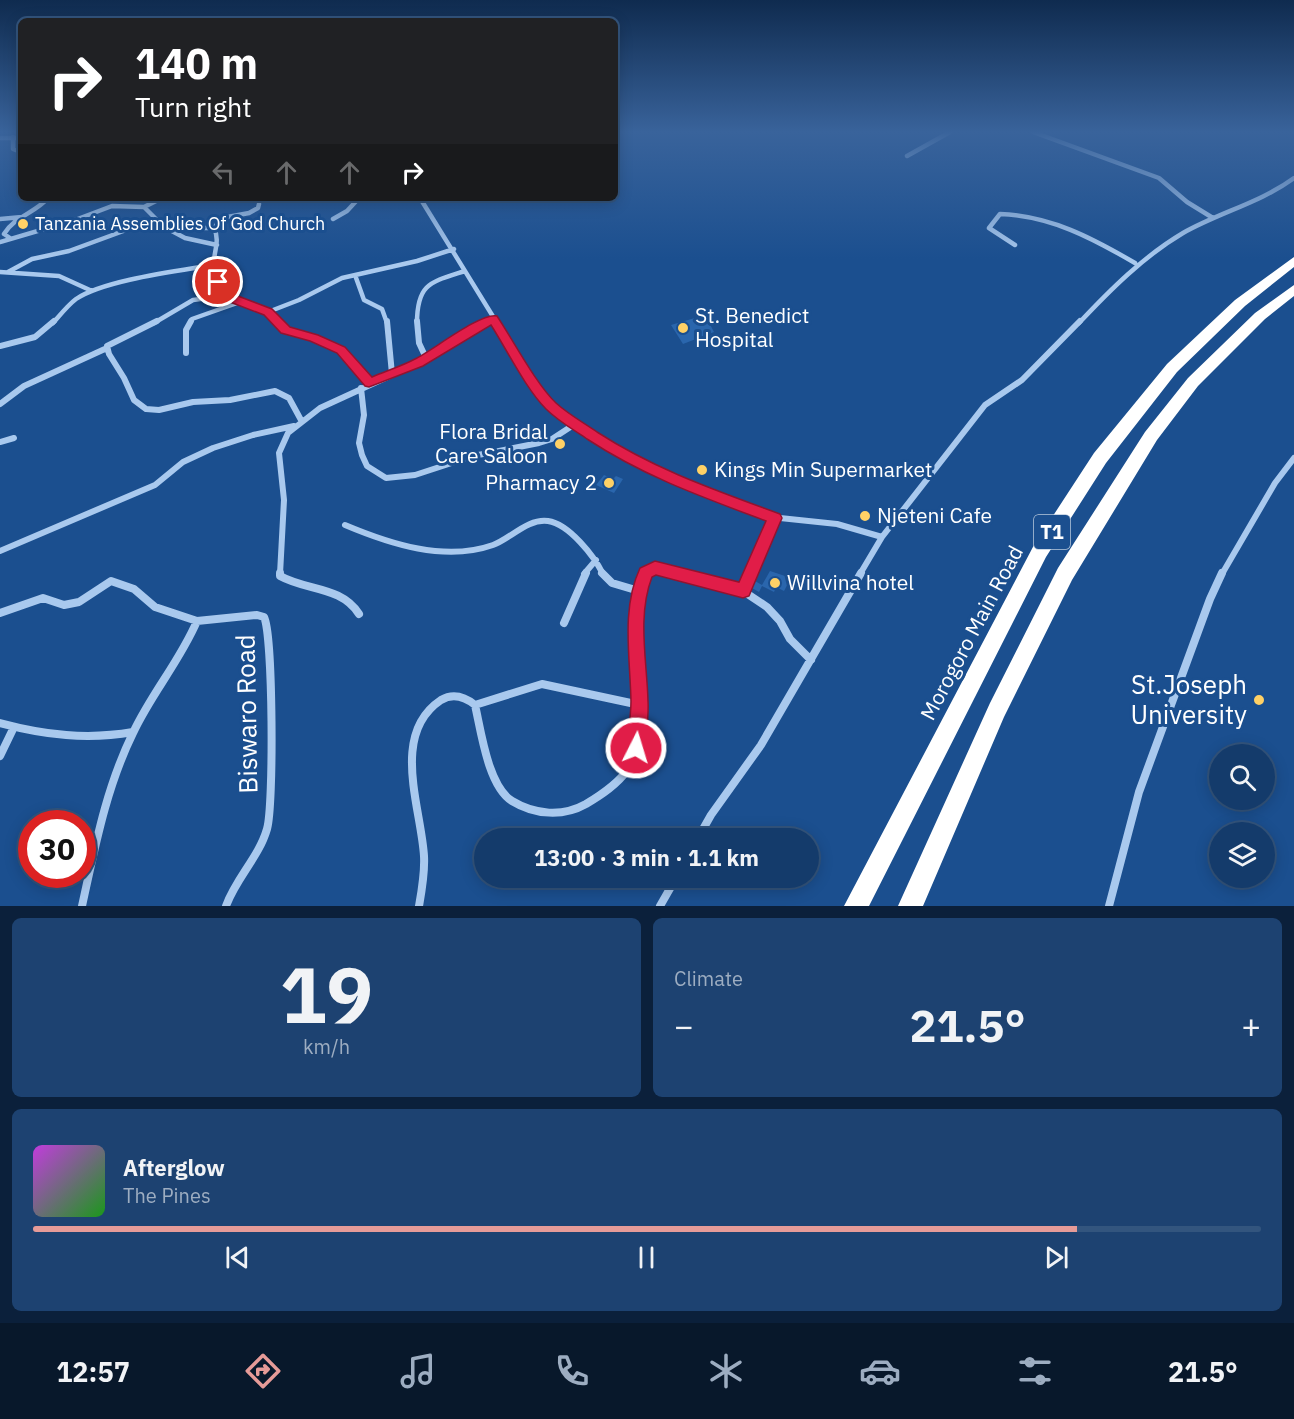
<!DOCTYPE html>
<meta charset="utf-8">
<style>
:root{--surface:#143b6b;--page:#1d4271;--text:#f1f3f6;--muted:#9dadc1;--line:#33557e;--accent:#e69b98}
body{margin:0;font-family:"IBM Plex Sans",sans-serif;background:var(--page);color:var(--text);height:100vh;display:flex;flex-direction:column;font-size:22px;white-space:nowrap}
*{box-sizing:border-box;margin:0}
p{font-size:20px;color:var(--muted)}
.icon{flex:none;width:33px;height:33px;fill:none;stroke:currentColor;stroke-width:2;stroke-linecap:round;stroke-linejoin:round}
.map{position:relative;height:906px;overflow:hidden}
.panel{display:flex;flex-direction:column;gap:12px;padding:12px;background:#0b203b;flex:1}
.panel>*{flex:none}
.guide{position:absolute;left:18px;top:18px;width:600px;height:183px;border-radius:9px;box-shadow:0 3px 15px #0003,0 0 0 2px var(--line);background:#202124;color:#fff;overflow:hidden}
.controls{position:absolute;left:1209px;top:744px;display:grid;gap:12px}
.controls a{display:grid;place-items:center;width:66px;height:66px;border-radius:50%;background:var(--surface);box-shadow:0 3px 15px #0003,0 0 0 2px var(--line);font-size:30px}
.speed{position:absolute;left:18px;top:810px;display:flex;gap:12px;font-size:30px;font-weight:700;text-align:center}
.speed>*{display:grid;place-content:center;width:78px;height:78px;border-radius:50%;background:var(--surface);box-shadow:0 3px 15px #0003,0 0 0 2px var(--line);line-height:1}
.speed .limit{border:9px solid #d22;background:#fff;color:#111}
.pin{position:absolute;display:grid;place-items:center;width:51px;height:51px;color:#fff;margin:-26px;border:3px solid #fff;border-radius:50%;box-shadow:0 2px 6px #0007}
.me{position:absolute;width:66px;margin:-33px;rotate:5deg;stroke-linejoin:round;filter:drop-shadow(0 0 4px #0008)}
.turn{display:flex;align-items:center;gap:21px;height:126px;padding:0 18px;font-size:27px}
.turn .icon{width:78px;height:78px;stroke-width:2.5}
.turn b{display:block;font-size:42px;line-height:51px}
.lanes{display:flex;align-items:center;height:57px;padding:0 18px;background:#0003;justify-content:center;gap:30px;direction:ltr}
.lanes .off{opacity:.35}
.big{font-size:45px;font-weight:700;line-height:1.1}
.panel .widget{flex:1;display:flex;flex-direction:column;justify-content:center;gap:9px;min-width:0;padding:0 21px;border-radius:9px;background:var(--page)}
.panel .dial{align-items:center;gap:0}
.dial b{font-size:78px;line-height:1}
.song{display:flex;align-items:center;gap:18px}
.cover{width:72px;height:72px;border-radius:9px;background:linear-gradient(135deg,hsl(290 70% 55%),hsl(120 70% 35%))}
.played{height:6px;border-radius:3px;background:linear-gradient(90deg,var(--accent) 85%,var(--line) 85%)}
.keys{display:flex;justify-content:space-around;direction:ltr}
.heat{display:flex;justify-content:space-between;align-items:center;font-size:33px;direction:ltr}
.panel .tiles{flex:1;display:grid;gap:12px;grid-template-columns:1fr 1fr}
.widget:last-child{grid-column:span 2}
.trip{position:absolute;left:474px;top:828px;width:345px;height:60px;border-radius:30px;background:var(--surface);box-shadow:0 3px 15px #0003,0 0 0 2px var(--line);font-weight:700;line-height:60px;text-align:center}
.dock{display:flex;height:96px;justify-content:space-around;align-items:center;background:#08182b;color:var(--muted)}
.dock .icon{width:42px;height:42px}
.dock .active{color:var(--accent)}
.dock b{font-size:27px;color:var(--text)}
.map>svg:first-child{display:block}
</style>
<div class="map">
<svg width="1294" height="906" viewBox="0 0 1294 906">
<rect width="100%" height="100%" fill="#1b4f8f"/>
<!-- building -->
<path fill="#2a66ad" d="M705,315L714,332L683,344L671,325Z
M604,475L613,479L616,476L623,479L614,493L596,485Z
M770,571L791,578L784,591L776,587L774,592L762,586L759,592L752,588L755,581L762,585Z"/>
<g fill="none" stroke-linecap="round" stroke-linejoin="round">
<!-- street-far2 -->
<path stroke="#a9c9ee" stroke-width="4.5" d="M1033,132L1159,178L1187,202L1213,218
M13,137V149L21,152
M0,138H21
M907,156L950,132
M420,198L497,323
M144,207L162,198
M0,219L22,217
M333,219L347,211L359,198
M214,228L222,218L249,213L258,208L259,204
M170,230L185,238L217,245
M10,238L4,234C14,217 35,213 48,198
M0,242L75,220L112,206L144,207L165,228H214C221,242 212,254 214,269C219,303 250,299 269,313C273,316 276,320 279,323
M1015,245L989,228L1000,214C1051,216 1092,238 1135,263
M0,272L59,276L92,291
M8,272L32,259L69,251L156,219
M355,275L364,300L382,309L387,323
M268,312L299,300L342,278L417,261L454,249
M53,323C60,315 68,305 76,299C104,280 178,271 213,265
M154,323L193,300L230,295
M190,323L192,319L240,302
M417,323C417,283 431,282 465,271
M486,323L493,319
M1079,323C1110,290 1144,256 1183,233C1220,212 1260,203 1294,178"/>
<!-- street-far1 -->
<path stroke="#a9c9ee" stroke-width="6" d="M157,321L107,346L109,354L124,378L134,400L146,409L159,410L193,402L230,400L275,391L289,398L301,420
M277,321C294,338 322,336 341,350C352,358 360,372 369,382
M387,321L392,374
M417,321L419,343L426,358
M496,321L533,382L551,405L570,421L629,457L688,486L750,511L780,518L837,524L882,537
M0,346L35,337L54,321
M186,353V330L191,321
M361,388L364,415L359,443L362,455L367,466L386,478L415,475L473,456L539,443L552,439L575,424
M0,404L24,386L107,348
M0,442L14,438
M345,525C390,544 445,562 493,545C510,539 528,518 548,521C569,524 594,556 603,574
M0,551L155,485L183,462L213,448L253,435L294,426
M280,574L284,500L279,453L288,433L320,408L418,363L489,321
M584,574L596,560
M647,574L650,569L680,574
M750,574L775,518
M860,574L882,537L985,405L1022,380L1080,321
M1222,574L1275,483L1294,458"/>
<!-- street -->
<path stroke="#a9c9ee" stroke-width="8" d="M280,573V576C307,591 341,586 359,614
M602,573L612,583L639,591
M675,573L743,591L767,607L780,621L790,639L811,660
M743,591L751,573
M0,613L43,598L64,605L79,602L111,581L134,589L155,607L197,621L257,615L264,617C273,635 274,806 267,829C259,857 236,878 226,906
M564,623L586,573
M475,705L542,684L640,705
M0,723C45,735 87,740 133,732
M0,756L14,727
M698,838L711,815L761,745L861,573
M82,906C95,847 106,788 133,733C151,694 180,661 197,621
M419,906C422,889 425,873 424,856C421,807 390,734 441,700C453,693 465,697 475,705C481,731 488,786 512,801C535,815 563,817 586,804C601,795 618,784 628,769C635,758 636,743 638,730C642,684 623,612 648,573
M660,906L676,878
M1109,906L1139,792L1210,599L1222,573"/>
<!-- highway -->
<path fill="#fff" fill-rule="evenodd" d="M1294,257V267L1245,306L1177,372L1106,463L1046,557L869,906H844L1034,545L1094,453L1167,364L1235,300Z
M1294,285V296L1265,319L1198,386L1157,440L1072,580L1004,717L923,906H898L990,703L1058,568L1145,432L1188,378L1255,313Z"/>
</g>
<!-- sky -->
<linearGradient id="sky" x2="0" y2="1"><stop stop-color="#0f2b4f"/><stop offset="0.51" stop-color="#39639b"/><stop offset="1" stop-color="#39639b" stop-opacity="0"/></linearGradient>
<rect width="1294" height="259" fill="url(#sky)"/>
<!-- route -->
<path fill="#e11d48" stroke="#92132f" stroke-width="1.5" d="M218,278L238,296L272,309L290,327L318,335L345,347L372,377C386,371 402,366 415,359C432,351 481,312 497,316C513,340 536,384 556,403C568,414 584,423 597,432C656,470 715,490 780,514L782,518L749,596L743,598L656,575L652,577C637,616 647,661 648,701C649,717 646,732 645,748L642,754L636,757L630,754L627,748C628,732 631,716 631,701C630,656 621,609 640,568L655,561L739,582L766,521C702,497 645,477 587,439C574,430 558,421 546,409C526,389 507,350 491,325L423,366L369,387L365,386L337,353L310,341L281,333L264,315L230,302L212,282Z"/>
<!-- markers -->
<g fill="#ffd166" stroke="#1b4f8f" stroke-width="2">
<circle cx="23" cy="224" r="6"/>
<circle cx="683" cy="328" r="6"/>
<circle cx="560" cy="444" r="6"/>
<circle cx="702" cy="470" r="6"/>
<circle cx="609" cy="483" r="6"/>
<circle cx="865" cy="516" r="6"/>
<circle cx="775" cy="583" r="6"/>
<circle cx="1259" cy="700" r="6"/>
</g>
<g text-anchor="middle" stroke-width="6" stroke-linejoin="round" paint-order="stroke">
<!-- far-poi labels -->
<g font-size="18" fill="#fff" stroke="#1b4f8f" text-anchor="start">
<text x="35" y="230">Tanzania Assemblies Of God Church</text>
</g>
<!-- shield labels -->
<rect fill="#1b4f8f" stroke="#bbcadd" stroke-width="1.5" x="1034" y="515" width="36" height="34" rx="4.5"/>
<g font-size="20" font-weight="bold" fill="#fff">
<text x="1052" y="539">T1</text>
</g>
<!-- poi labels -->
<g font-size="21" fill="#fff" stroke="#1b4f8f" text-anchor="start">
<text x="695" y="323">St. Benedict<tspan x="695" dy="24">Hospital</tspan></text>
<text x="548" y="439" text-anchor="end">Flora Bridal<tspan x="548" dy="24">Care Saloon</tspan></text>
<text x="714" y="477">Kings Min Supermarket</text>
<text x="597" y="490" text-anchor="end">Pharmacy 2</text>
<text x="877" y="523">Njeteni Cafe</text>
<text x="787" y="590">Willvina hotel</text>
</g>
<!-- street labels -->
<g font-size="21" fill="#fff" stroke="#1b4f8f">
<text transform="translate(972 633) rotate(-62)" y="7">Morogoro Main Road</text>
</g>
<!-- near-poi labels -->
<g font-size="26" fill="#fff" stroke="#1b4f8f" text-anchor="end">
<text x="1247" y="694">St.Joseph<tspan x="1247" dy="30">University</tspan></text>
</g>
<!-- near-street labels -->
<g font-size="26" fill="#fff" stroke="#1b4f8f">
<text transform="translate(247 714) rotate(-91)" y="9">Biswaro Road</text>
</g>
</g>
</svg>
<div class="controls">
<a><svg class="icon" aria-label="search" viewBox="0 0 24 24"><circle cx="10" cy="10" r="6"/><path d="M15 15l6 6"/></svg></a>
<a><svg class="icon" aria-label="layers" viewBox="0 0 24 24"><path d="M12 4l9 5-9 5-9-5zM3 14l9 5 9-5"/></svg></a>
</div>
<div class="speed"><div class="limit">30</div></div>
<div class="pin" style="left:218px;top:282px;background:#d93025"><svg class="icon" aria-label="arrive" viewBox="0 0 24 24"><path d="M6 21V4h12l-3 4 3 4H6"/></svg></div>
<svg class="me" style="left:636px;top:748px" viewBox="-20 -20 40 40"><circle r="17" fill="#e11d48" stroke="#fff" stroke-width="3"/><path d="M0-11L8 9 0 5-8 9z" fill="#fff"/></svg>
<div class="trip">13:00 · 3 min · 1.1 km</div>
<div class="guide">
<div class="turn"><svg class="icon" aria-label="right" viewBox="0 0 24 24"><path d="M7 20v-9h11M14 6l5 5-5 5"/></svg><div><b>140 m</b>Turn right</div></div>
<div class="lanes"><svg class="icon off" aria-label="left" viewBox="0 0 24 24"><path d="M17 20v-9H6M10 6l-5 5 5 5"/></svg><svg class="icon off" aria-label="ahead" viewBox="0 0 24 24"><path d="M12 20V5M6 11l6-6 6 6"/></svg><svg class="icon off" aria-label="ahead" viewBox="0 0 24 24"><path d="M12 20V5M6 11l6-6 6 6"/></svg><svg class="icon" aria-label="right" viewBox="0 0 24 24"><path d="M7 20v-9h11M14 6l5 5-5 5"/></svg></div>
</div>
</div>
<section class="panel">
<div class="tiles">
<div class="widget dial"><b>19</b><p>km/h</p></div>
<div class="widget"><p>Climate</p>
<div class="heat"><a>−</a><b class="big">21.5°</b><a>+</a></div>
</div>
<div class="widget">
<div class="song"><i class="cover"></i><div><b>Afterglow</b><p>The Pines</p></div></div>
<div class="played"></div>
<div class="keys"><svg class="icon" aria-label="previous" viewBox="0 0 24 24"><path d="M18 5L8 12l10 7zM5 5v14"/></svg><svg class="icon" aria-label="pause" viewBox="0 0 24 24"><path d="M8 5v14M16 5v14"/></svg><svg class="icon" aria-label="next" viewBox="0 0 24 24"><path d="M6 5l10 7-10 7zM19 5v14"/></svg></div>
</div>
</div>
</section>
<nav class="dock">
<b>12:57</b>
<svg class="icon active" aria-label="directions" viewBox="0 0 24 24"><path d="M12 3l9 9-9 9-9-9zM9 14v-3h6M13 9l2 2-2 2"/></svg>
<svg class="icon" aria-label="music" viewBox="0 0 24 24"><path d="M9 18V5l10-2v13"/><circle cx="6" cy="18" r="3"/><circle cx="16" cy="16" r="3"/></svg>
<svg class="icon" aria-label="phone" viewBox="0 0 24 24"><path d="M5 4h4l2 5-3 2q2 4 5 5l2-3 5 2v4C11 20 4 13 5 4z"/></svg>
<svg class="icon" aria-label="climate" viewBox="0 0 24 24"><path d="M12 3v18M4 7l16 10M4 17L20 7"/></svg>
<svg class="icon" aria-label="car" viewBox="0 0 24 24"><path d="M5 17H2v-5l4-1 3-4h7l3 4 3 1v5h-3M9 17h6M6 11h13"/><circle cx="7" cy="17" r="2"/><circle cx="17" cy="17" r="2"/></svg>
<svg class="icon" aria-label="filters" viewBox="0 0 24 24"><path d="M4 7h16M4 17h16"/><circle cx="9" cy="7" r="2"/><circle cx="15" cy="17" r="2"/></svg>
<b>21.5°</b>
</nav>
